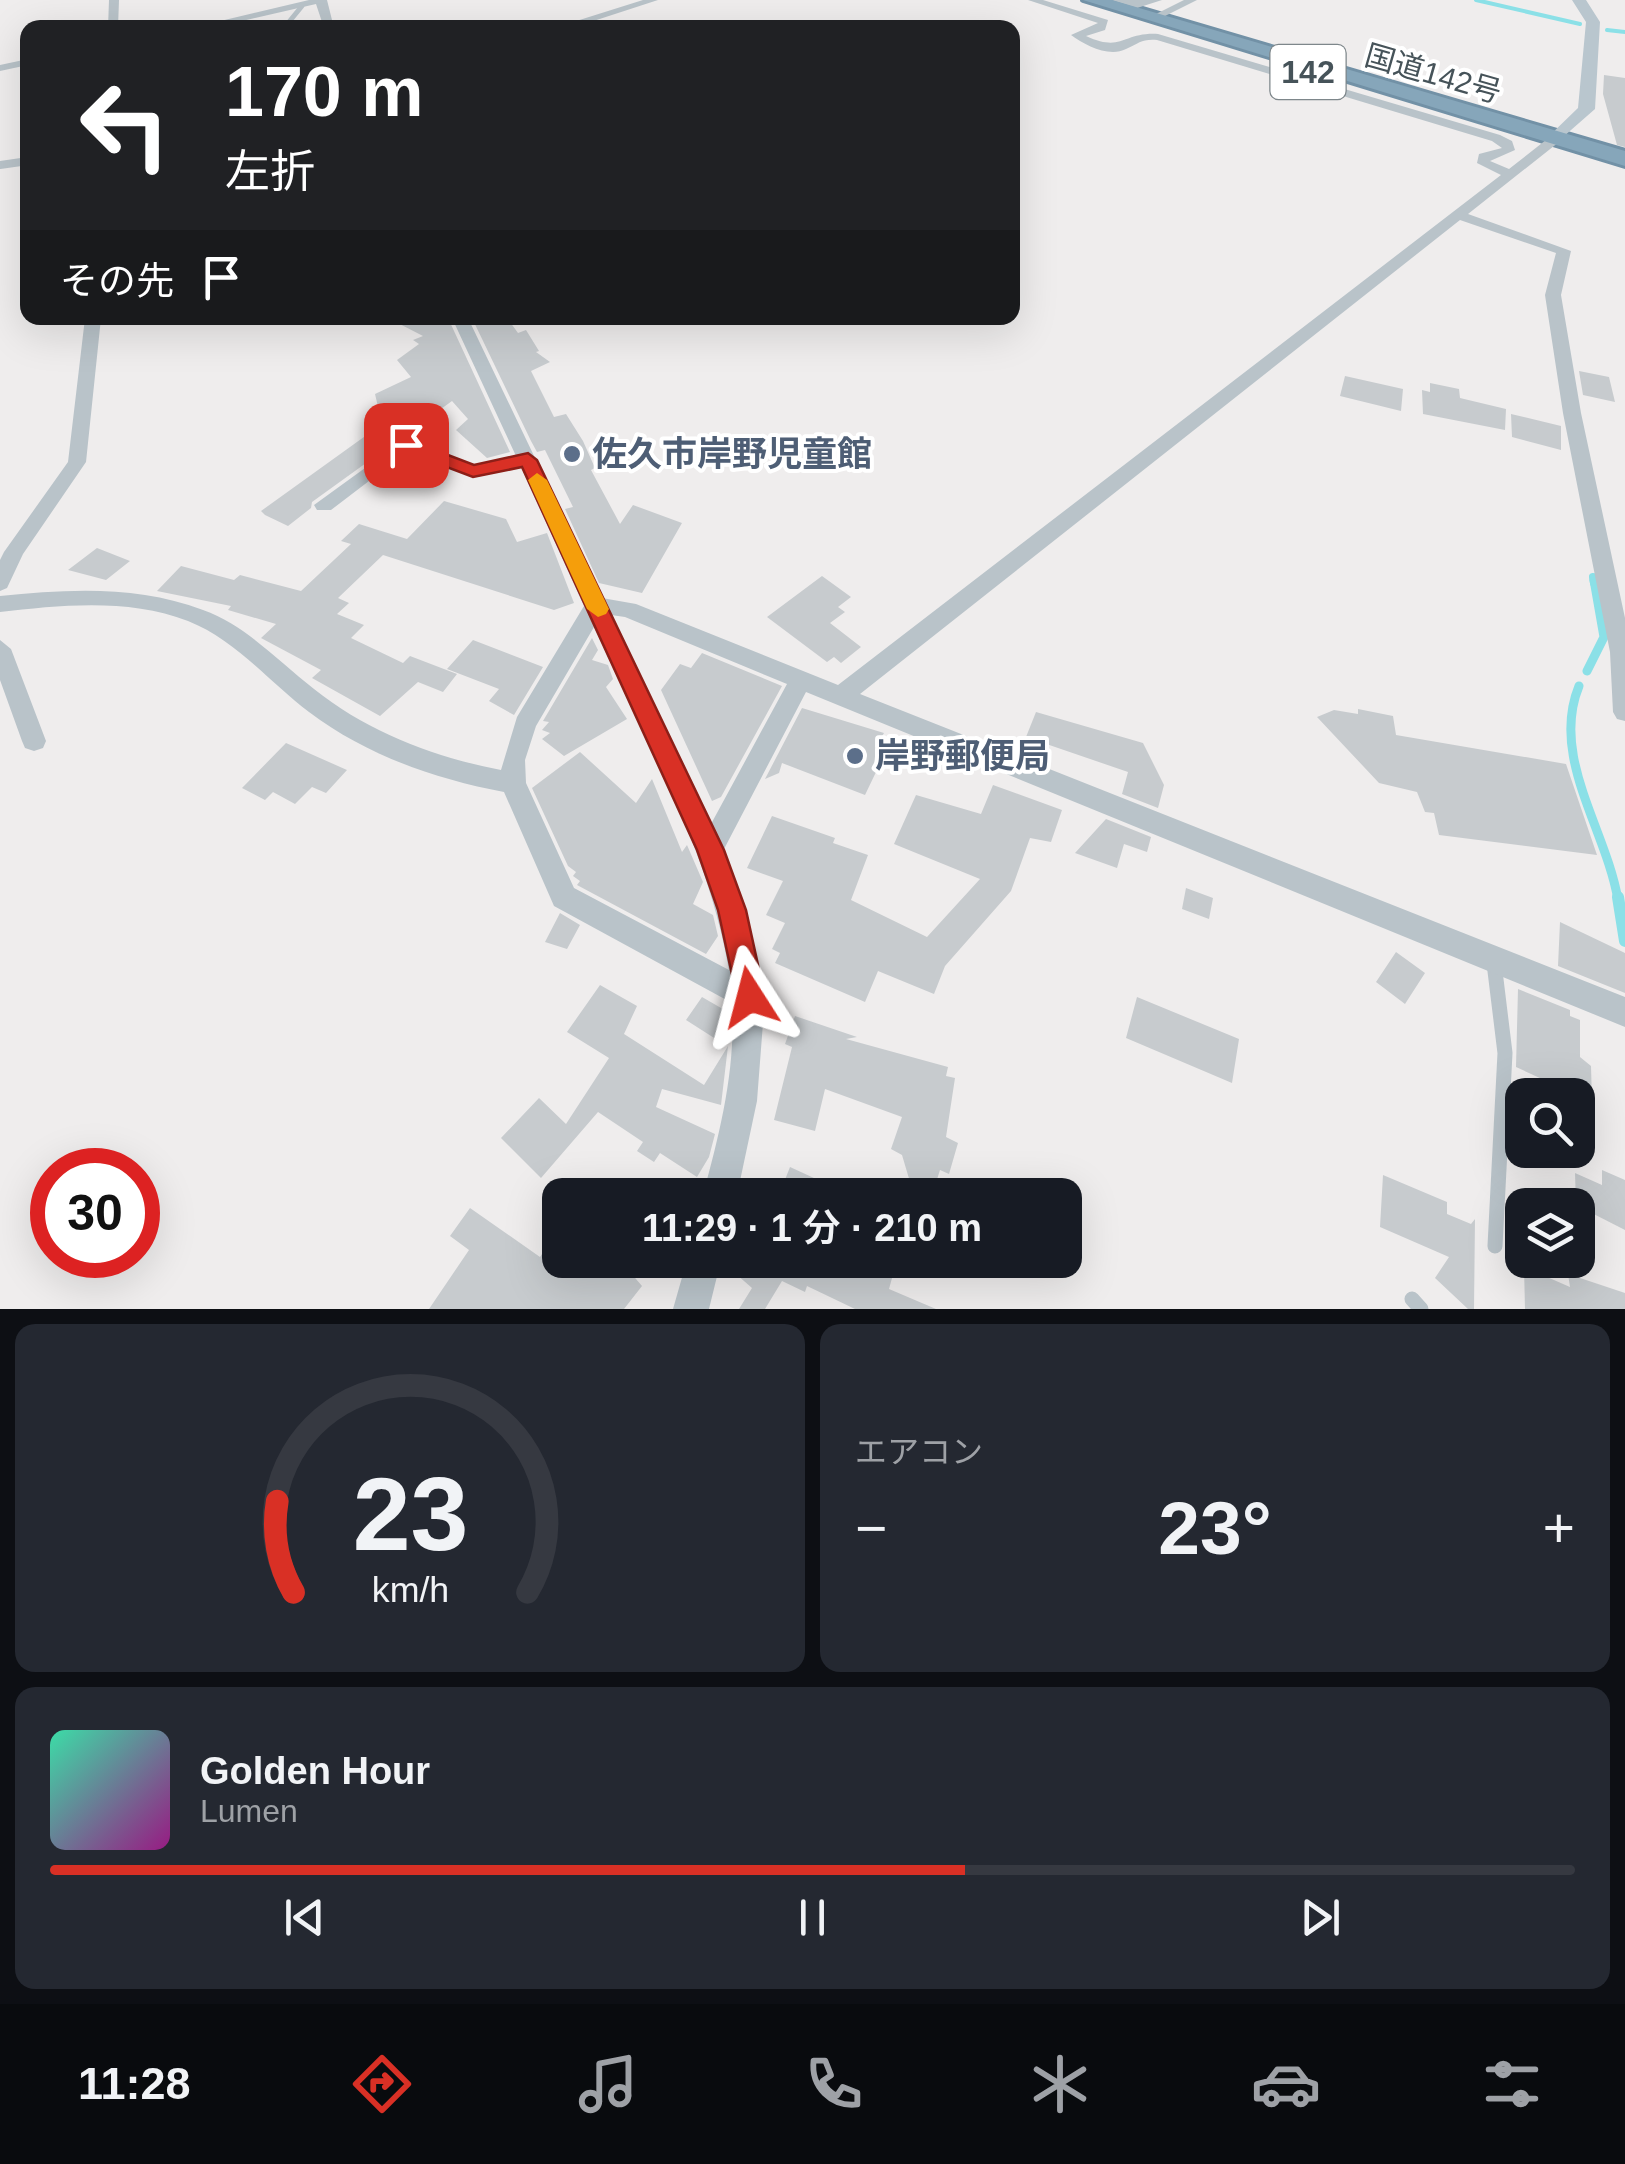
<!DOCTYPE html>
<html lang="ja">
<meta charset="utf-8">
<style>
:root{--surface:#171b24;--page:#242831;--text:#f1f3f6;--muted:#9ea1a6;--line:#363941;--accent:#d93025}
body{margin:0;font-family:Arial,"Noto Sans JP",sans-serif;background:var(--page);color:var(--text);height:100vh;display:flex;flex-direction:column;font-size:38px;white-space:nowrap}
*{box-sizing:border-box;margin:0}
p{font-size:32px;color:var(--muted)}
.icon{flex:none;width:55px;height:55px;fill:none;stroke:currentColor;stroke-width:2;stroke-linecap:round;stroke-linejoin:round}
.map{position:relative;height:1309px;overflow:hidden}
.panel{display:flex;flex-direction:column;gap:15px;padding:15px;background:#0d0f14;flex:1}
.panel>*{flex:none}
.hud{position:absolute;left:20px;top:20px;width:1000px;height:305px;border-radius:20px;box-shadow:0 10px 40px #0002;background:#202124;color:#fff;overflow:hidden}
.controls{position:absolute;left:1505px;top:1078px;display:grid;gap:20px}
.controls a{display:grid;place-items:center;width:90px;height:90px;border-radius:20px;background:var(--surface);box-shadow:0 10px 40px #0002;font-size:50px}
.speed{position:absolute;left:30px;top:1148px;display:flex;gap:20px;font-size:50px;font-weight:700;text-align:center}
.speed>*{display:grid;place-content:center;width:130px;height:130px;border-radius:50%;background:var(--surface);box-shadow:0 10px 40px #0002;line-height:1}
.speed .limit{border:15px solid #d22;background:#fff;color:#111}
.pin{position:absolute;display:grid;place-items:center;width:85px;height:85px;color:#fff;margin:-42px;border-radius:20px;box-shadow:0 5px 15px #0006}
.me{position:absolute;width:110px;margin:-55px;rotate:351deg;stroke-linejoin:round;filter:drop-shadow(0 0 8px #0008)}
.turn{display:flex;align-items:center;gap:35px;height:210px;padding:0 40px;font-size:45px}
.turn .icon{width:130px;height:130px;stroke-width:2.5}
.turn b{display:block;font-size:70px;line-height:85px}
.then{display:flex;align-items:center;height:95px;padding:0 40px;background:#0003;gap:20px;font-size:38px}
.big{font-size:75px;font-weight:600;line-height:1.1}
.panel .widget{flex:1;display:flex;flex-direction:column;justify-content:center;gap:15px;min-width:0;padding:0 35px;border-radius:20px;background:var(--page)}
.panel .dial{align-items:center;gap:0}
.dial svg{height:260px;overflow:visible;fill:none;stroke:var(--line);stroke-width:7;stroke-linecap:round;text-anchor:middle}
.dial text{fill:var(--text);stroke:none}
.song{display:flex;align-items:center;gap:30px}
.cover{width:120px;height:120px;border-radius:15px;background:linear-gradient(135deg,hsl(160 70% 55%),hsl(310 70% 35%))}
.played{height:10px;border-radius:5px;background:linear-gradient(90deg,var(--accent) 60%,var(--line) 60%)}
.keys{display:flex;justify-content:space-around;direction:ltr}
.heat{display:flex;justify-content:space-between;align-items:center;font-size:55px;direction:ltr}
.panel .tiles{flex:1;display:grid;gap:15px;grid-template-columns:1fr 1fr}
.widget:last-child{grid-column:span 2}
.trip{position:absolute;left:542px;top:1178px;width:540px;height:100px;border-radius:20px;background:var(--surface);box-shadow:0 10px 40px #0002;font-weight:600;line-height:100px;text-align:center}
.menu{display:flex;height:160px;justify-content:space-around;align-items:center;background:#090b0e;color:var(--muted)}
.menu .icon{width:70px;height:70px}
.menu .active{color:var(--accent)}
.menu b{font-size:45px;color:var(--text)}
.map>svg:first-child{display:block}
</style>
<div class="map">
<svg width="1625" height="1309" viewBox="0 0 1625 1309">
<rect width="100%" height="100%" fill="#efeded"/>
<g fill="none" stroke-linecap="round" stroke-linejoin="round">
<!-- stream-far3 -->
<path stroke="#8be0e7" stroke-width="4" d="M1476,0L1580,24
M1607,30L1625,32"/>
<!-- stream-far2 -->
<path stroke="#8be0e7" stroke-width="8" d="M1593,577L1594,583"/>
<!-- stream-far1 -->
<path stroke="#8be0e7" stroke-width="9" d="M1587,671L1604,637L1594,580
M1579,686C1550,757 1606,829 1618,900"/>
<!-- stream -->
<path stroke="#8be0e7" stroke-width="12" d="M1618,897L1625,941"/>
</g>
<!-- building -->
<path fill="#c7cbce" d="M1604,75L1625,78V147L1617,145L1603,94Z
M388,318H448L510,452L487,458L456,430L468,419L452,401L312,502L311,508L288,526L265,515L261,511L382,424L375,394L411,377L397,360L419,344L413,340L423,336Z
M472,318H507L518,333L526,330L539,351L536,352L550,362L531,371L554,417L566,414L583,441L595,468L591,470L620,524L633,505L682,523L642,593L599,583L565,509L573,507L545,450L537,452L531,441Z
M1579,371L1609,377L1615,402L1583,395Z
M1345,376L1403,389L1401,411L1340,396Z
M1430,383L1459,389L1460,398L1506,409L1505,430L1423,414L1422,390L1430,392Z
M1511,414L1561,426V450L1512,437Z
M444,501L506,519L517,542L547,533L574,603L554,610L383,555L338,598L349,603L337,614L364,625L351,638L403,663L410,656L457,674L443,692L418,682L380,716L312,678L321,670L261,638L276,624L228,610L231,606L157,591L181,566L234,580L240,575L301,591L351,544L341,541L359,524L407,539Z
M97,548L130,561L106,580L68,570Z
M822,576L851,597L838,607L845,612L830,623L861,647L841,663L834,657L827,662L767,617Z
M592,638L598,650L592,660L608,665L613,679L606,687L627,719L564,756L542,739L550,733L542,730L549,722L543,721Z
M473,640L543,667L514,715L489,701L499,689L447,669Z
M702,653L782,686L721,797L712,801L661,690L680,664L691,668Z
M802,708L884,733L878,743L888,747L865,795L782,763L779,773L765,779Z
M1358,709L1393,716L1396,735L1566,764L1597,855L1439,835L1434,813L1425,812L1417,792L1379,783L1317,717L1334,710L1358,714Z
M1036,712L1143,743L1164,785L1158,808L1122,794L1128,772L1026,737Z
M286,743L347,770L326,793L312,787L295,804L273,792L265,800L242,788Z
M580,752L636,803L652,779L682,852L687,845L703,882L693,904L713,915L718,936L706,954L577,885L580,881L573,876L576,872L568,866L532,788Z
M993,785L1062,810L1051,842L1030,838L1011,891L945,966L934,994L878,971L865,1002L775,963L780,953L772,949L785,923L766,915L783,881L747,868L772,816L835,838L833,843L868,855L851,900L927,937L980,879L894,844L916,795L981,814Z
M1106,819L1151,837L1147,852L1124,844L1117,868L1075,853Z
M1186,888L1213,898L1209,919L1182,909Z
M560,913L580,925L567,949L545,942Z
M1560,922L1625,953V993L1558,966Z
M1396,952L1425,973L1405,1004L1376,982Z
M600,985L637,1006L624,1034L704,1085L728,1046L721,1105L662,1089L656,1107L715,1134L709,1157L697,1177L660,1153L654,1162L637,1151L643,1142L598,1112L541,1178L501,1138L539,1098L566,1124L609,1058L567,1032Z
M1518,989L1570,1010V1016L1580,1020V1057L1591,1066L1592,1102L1516,1067Z
M702,997L728,1012L729,1032L722,1043L686,1020Z
M1137,997L1239,1039L1232,1083L1126,1038Z
M795,1016L857,1037L846,1039L948,1067L946,1076L955,1078L946,1137L958,1143L949,1174L940,1170L932,1195L913,1192L902,1155L891,1149L902,1117L825,1089L815,1131L774,1120L792,1047L785,1044Z
M790,1167L851,1195H779Z
M1602,1170L1625,1180V1230L1576,1205L1575,1173L1602,1185Z
M1383,1175L1447,1202V1214L1471,1224L1475,1219L1474,1309H1468L1435,1278L1449,1257L1380,1227Z
M470,1208L540,1257L544,1251L556,1260H635L630,1272L642,1286L624,1309H429L469,1250L450,1236Z
M739,1260H897L889,1289L936,1309H855L807,1286L805,1292L782,1281L765,1309H739L752,1288L736,1274L743,1262Z
M1524,1267L1570,1287L1568,1274L1625,1293V1309H1525Z"/>
<g fill="none" stroke-linecap="round" stroke-linejoin="round">
<defs>
<path id="highway" d="M1083,0H1112L1625,151V166Z"/>
</defs>
<!-- highway casing -->
<use href="#highway" stroke="#7291a6" stroke-width="6"/>
<!-- lane-far2 -->
<path stroke="#b9c3c9" stroke-width="5" d="M284,28L302,6"/>
<!-- lane-far1 -->
<path stroke="#b9c3c9" stroke-width="8" d="M0,165L28,161"/>
<!-- lane -->
<path stroke="#b9c3c9" stroke-width="15" d="M1494,963L1505,1053L1495,1246
M1412,1299L1421,1309"/>
<!-- street -->
<path fill="#b9c3c9" fill-rule="evenodd" d="M109,0H119L118,28H108Z
M309,0H327L334,28H324L316,4L212,28H191Z
M643,0H658L572,28H554Z
M1028,0H1043L1108,20L1105,30L1086,36C1123,53 1122,32 1158,34L1500,135L1512,141L1515,150L1490,161L1509,169L1551,136H1559V142L1468,214L1571,251L1561,295L1581,413L1625,618V721L1617,719L1613,712L1610,652L1563,413L1545,295L1556,253L1460,220L860,694L1625,997V1027L806,692L723,851L740,899L765,997L757,1101L737,1195H703C720,1132 736,1069 732,1003L554,906L504,792C435,779 366,755 309,712C269,682 236,640 188,621C129,598 61,605 0,612V596C68,589 138,585 203,610C247,626 278,661 314,689C368,732 433,757 501,770L517,717L584,606L521,467L473,477L407,452L331,510H317L314,505L405,439L474,465L516,456L452,318H468L602,598L636,604L838,685L1501,175L1477,163L1479,154L1502,148L1492,141L1157,40C1141,39 1140,43 1126,49C1109,58 1085,45 1071,35L1098,23ZM611,615L625,617L787,684L711,824ZM594,627C645,738 708,848 729,970L574,888L526,783L525,760L536,726Z
M1111,0H1162L1137,8Z
M1184,0H1197L1157,20L1148,18Z
M28,59V65L0,71V65Z
M85,318H101L86,462L23,554L7,588L0,591V560L4,552L68,462Z
M0,640L11,649L46,741L43,748L34,751L25,748L22,741L0,680Z
M687,1260H721L709,1309H673Z"/>
<!-- secondary -->
<path fill="#b9c6ce" fill-rule="evenodd" d="M1572,0H1586L1600,22L1595,109L1555,144L1546,139L1578,108L1586,22Z"/>
<!-- highway -->
<use href="#highway" fill="#86a6ba" fill-rule="evenodd"/>
</g>
<!-- route -->
<path fill="#d93025" stroke="#8d1f18" stroke-width="2.5" d="M406,439L474,465L528,453L537,460L724,850L746,910L765,997L760,1007L750,1011L739,1007L718,910L697,850L522,467L473,477L399,449L396,445Z"/>
<!-- slow -->
<path fill="#f59e0b" d="M537,473L547,480L609,609L606,614L598,617L587,609L528,480Z"/>
<!-- markers -->
<g fill="#5c6f8a" stroke="#fff" stroke-width="4">
<circle cx="572" cy="454" r="10"/>
<circle cx="855" cy="756" r="10"/>
</g>
<g text-anchor="middle" stroke-width="8" stroke-linejoin="round" paint-order="stroke">
<!-- far-street labels -->
<g font-size="30" fill="#465359" stroke="#fff">
<text transform="translate(1433 74) rotate(16)" y="10">国道142号</text>
</g>
<!-- shield labels -->
<rect fill="#fff" stroke="#7e878b" stroke-width="2.5" x="1270.5" y="45" width="75" height="54" rx="8"/>
<g font-size="32" font-weight="bold" fill="#465359">
<text x="1308" y="83">142</text>
</g>
<!-- service labels -->
<g font-size="35" font-weight="bold" fill="#4e5e75" stroke="#fff" text-anchor="start">
<text x="592" y="466">佐久市岸野児童館</text>
<text x="875" y="768">岸野郵便局</text>
</g>
</g>
</svg>
<div class="controls">
<a><svg class="icon" aria-label="search" viewBox="0 0 24 24"><circle cx="10" cy="10" r="6"/><path d="M15 15l6 6"/></svg></a>
<a><svg class="icon" aria-label="layers" viewBox="0 0 24 24"><path d="M12 4l9 5-9 5-9-5zM3 14l9 5 9-5"/></svg></a>
</div>
<div class="speed"><div class="limit">30</div></div>
<div class="pin" style="left:406px;top:445px;background:#d93025"><svg class="icon" aria-label="arrive" viewBox="0 0 24 24"><path d="M6 21V4h12l-3 4 3 4H6"/></svg></div>
<svg class="me" style="left:750px;top:997px" viewBox="-20 -20 40 40"><path d="M0-17L14 15 0 8-14 15z" fill="#d93025" stroke="#fff" stroke-width="4"/></svg>
<div class="trip">11:29 · 1 分 · 210 m</div>
<div class="hud">
<div class="turn"><svg class="icon" aria-label="left" viewBox="0 0 24 24"><path d="M17 20v-9H6M10 6l-5 5 5 5"/></svg><div><b>170 m</b>左折</div></div>
<div class="then">その先<svg class="icon" aria-label="arrive" viewBox="0 0 24 24"><path d="M6 21V4h12l-3 4 3 4H6"/></svg></div>
</div>
</div>
<section class="panel">
<div class="tiles">
<div class="widget dial"><svg viewBox="0 0 100 80">
<path d="M14 69A42 42 0 1 1 86 69"/>
<path d="M14 69A42 42 0 0 1 9 41" stroke="#d93025"/>
<text x="50" y="56" font-size="32" font-weight="700">23</text>
<text x="50" y="72" font-size="11">km/h</text>
</svg></div>
<div class="widget"><p>エアコン</p>
<div class="heat"><a>−</a><b class="big">23°</b><a>+</a></div>
</div>
<div class="widget">
<div class="song"><i class="cover"></i><div><b>Golden Hour</b><p>Lumen</p></div></div>
<div class="played"></div>
<div class="keys"><svg class="icon" aria-label="previous" viewBox="0 0 24 24"><path d="M18 5L8 12l10 7zM5 5v14"/></svg><svg class="icon" aria-label="pause" viewBox="0 0 24 24"><path d="M8 5v14M16 5v14"/></svg><svg class="icon" aria-label="next" viewBox="0 0 24 24"><path d="M6 5l10 7-10 7zM19 5v14"/></svg></div>
</div>
</div>
</section>
<nav class="menu">
<b>11:28</b>
<svg class="icon active" aria-label="directions" viewBox="0 0 24 24"><path d="M12 3l9 9-9 9-9-9zM9 14v-3h6M13 9l2 2-2 2"/></svg>
<svg class="icon" aria-label="music" viewBox="0 0 24 24"><path d="M9 18V5l10-2v13"/><circle cx="6" cy="18" r="3"/><circle cx="16" cy="16" r="3"/></svg>
<svg class="icon" aria-label="phone" viewBox="0 0 24 24"><path d="M5 4h4l2 5-3 2q2 4 5 5l2-3 5 2v4C11 20 4 13 5 4z"/></svg>
<svg class="icon" aria-label="climate" viewBox="0 0 24 24"><path d="M12 3v18M4 7l16 10M4 17L20 7"/></svg>
<svg class="icon" aria-label="car" viewBox="0 0 24 24"><path d="M5 17H2v-5l4-1 3-4h7l3 4 3 1v5h-3M9 17h6M6 11h13"/><circle cx="7" cy="17" r="2"/><circle cx="17" cy="17" r="2"/></svg>
<svg class="icon" aria-label="filters" viewBox="0 0 24 24"><path d="M4 7h16M4 17h16"/><circle cx="9" cy="7" r="2"/><circle cx="15" cy="17" r="2"/></svg>
</nav>
